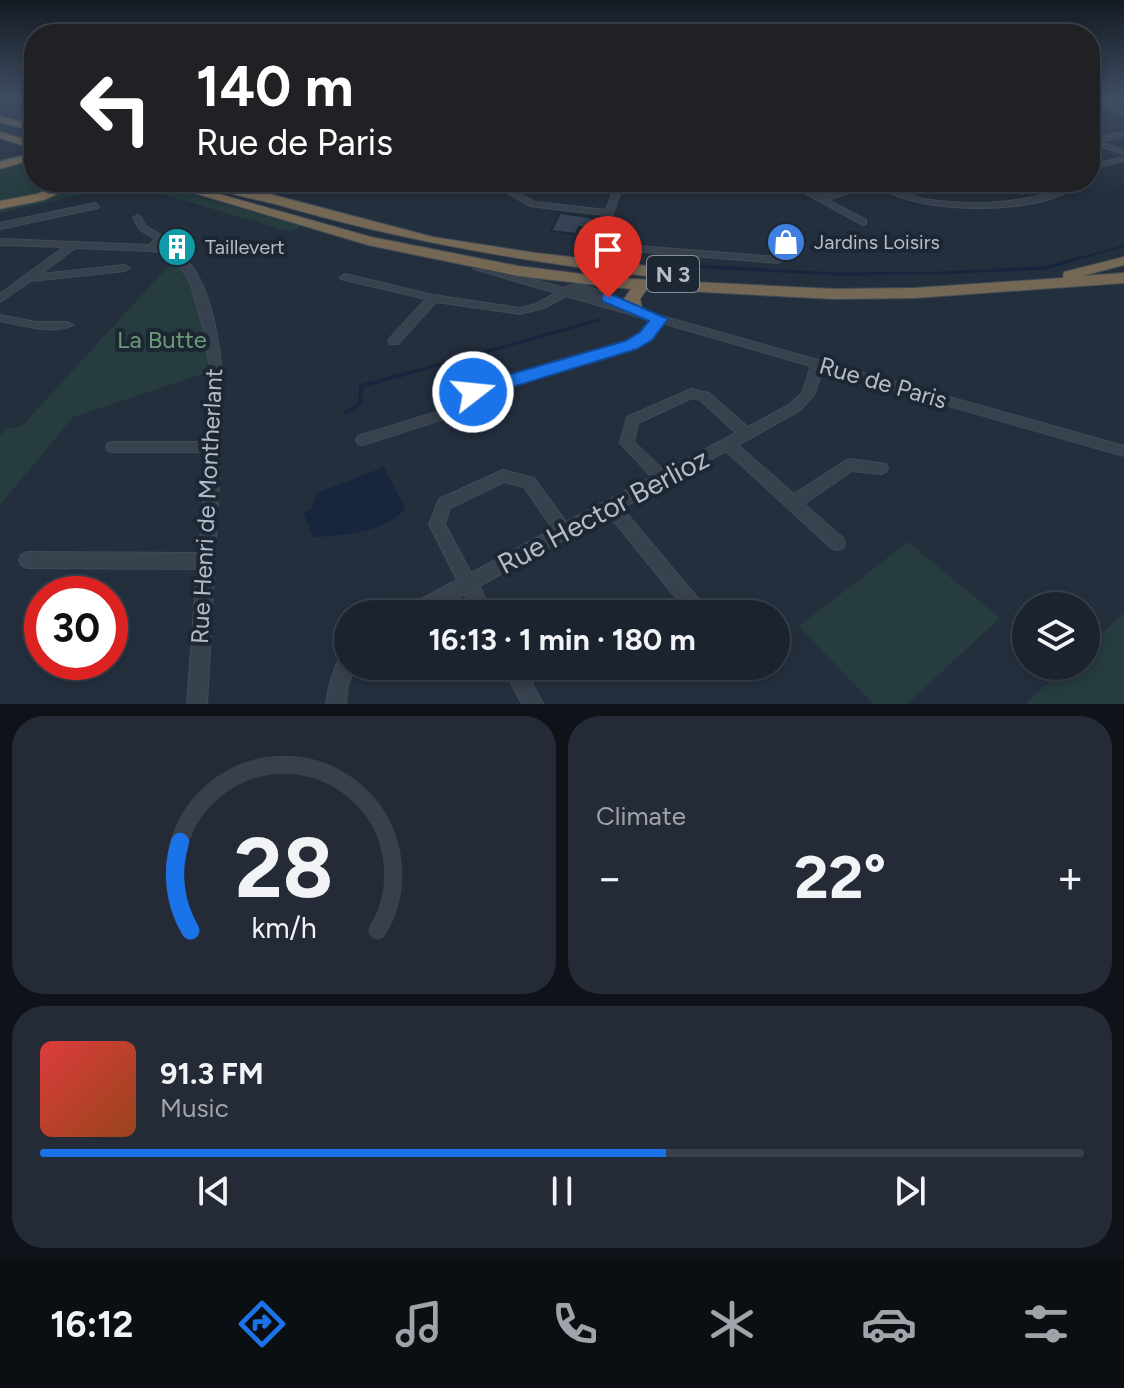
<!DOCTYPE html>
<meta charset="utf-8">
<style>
:root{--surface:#1b232e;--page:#242b36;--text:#f1f3f6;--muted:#a0a4aa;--line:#39404a;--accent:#1a73e8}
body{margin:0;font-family:Figtree,sans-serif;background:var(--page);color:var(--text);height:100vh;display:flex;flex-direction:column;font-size:30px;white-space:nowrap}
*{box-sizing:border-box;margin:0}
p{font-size:26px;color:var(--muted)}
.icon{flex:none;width:44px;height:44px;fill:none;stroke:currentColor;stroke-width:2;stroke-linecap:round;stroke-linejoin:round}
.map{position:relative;height:704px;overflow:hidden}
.details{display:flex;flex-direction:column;gap:12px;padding:12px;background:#0f1319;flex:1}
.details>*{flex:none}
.banner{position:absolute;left:24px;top:24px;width:1076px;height:168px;border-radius:32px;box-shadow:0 4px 12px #0003,0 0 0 2px var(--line);background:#202124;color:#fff;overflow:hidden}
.controls{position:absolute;left:1012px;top:592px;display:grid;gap:16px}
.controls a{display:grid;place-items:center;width:88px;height:88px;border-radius:50%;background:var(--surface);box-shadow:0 4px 12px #0003,0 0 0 2px var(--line);font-size:40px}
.speed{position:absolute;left:24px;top:576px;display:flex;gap:16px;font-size:40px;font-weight:700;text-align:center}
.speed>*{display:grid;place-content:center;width:104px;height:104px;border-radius:50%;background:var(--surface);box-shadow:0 4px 12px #0003,0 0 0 2px var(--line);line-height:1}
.speed .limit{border:12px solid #d22;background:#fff;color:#111}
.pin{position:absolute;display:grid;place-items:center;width:68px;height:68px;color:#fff;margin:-82px -34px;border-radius:50% 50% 50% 0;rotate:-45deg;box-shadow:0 0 8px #0007}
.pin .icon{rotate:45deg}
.me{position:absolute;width:88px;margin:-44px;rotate:74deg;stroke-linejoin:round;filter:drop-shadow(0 0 6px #0008)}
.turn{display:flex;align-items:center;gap:28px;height:168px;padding:0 40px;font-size:36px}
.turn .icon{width:104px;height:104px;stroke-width:2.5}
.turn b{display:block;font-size:56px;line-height:68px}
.big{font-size:60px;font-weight:700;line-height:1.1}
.details .tile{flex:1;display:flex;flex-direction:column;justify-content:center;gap:12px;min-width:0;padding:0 28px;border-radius:32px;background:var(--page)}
.details .dial{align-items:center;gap:0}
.dial svg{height:208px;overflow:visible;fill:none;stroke:var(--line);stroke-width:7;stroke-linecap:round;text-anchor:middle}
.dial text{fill:var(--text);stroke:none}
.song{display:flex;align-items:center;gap:24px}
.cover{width:96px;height:96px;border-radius:12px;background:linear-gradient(135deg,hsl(0 70% 55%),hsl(20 70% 35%))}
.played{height:8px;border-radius:4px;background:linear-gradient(90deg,var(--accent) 60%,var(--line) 60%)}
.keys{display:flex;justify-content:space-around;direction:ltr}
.heat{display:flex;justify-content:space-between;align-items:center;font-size:44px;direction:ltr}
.details .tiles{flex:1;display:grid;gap:12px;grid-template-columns:1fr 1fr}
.tile:last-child{grid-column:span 2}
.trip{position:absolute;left:334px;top:600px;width:456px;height:80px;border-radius:40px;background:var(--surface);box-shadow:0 4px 12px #0003,0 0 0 2px var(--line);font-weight:700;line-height:80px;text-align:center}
.menu{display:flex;height:128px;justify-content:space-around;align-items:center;background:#0b0e12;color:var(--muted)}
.menu .icon{width:56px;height:56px}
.menu .active{color:var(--accent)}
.menu b{font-size:36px;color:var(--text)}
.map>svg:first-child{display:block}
</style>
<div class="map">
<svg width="1124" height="704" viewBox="0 0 1124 704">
<rect width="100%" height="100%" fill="#242f3e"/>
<!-- green -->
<path fill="#263c3f" d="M34,159V182H72L60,189L0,204V167Z
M81,182H148L301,226L291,232L128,184L0,213V207Z
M173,261L180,262L206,320L208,372L73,417L0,505V435L7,428L21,427Z
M908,542L1000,618L907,704H873L799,626Z
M1124,613V704H1025L1066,666H1086V648Z"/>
<!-- water -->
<path fill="#17263c" d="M384,467L405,508C387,533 341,536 313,537L303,512L312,509L317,493Z"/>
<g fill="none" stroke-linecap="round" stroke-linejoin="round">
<!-- stream-far2 -->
<path stroke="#17263c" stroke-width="2" d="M1073,260L1124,246"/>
<!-- stream-far1 -->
<path stroke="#17263c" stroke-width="3" d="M651,264L839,274L938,273L1045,268L1080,258
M402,375L599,320"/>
<!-- stream -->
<path stroke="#17263c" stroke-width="4" d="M345,413L360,404L361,386L409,373"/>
</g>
<!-- building -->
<path fill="#364354" stroke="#1f2835" stroke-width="2" d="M560,213L589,217L593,219L589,229L579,227L576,234L551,231Z"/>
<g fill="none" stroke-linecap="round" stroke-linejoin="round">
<defs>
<path id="minor" d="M1111,99L1124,102V106L1111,103L1107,104L1124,110V114L1098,104Z
M1124,132V136L1099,142L1124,150V154L1090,143V139Z
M1124,157V161L1090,169V165Z
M487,182H497L535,202L606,210L616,182H624L604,240L613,244L778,257L783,260L778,263L608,249L594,241L604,215L530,206Z
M1054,182H1062L1066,191L1065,193C1028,214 920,213 885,190L889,188C901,191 912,196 925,199C967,206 1013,204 1054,192L1058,190Z
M862,184L869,186L828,200L866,220V224L863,225L801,191L808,189L821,196Z
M95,203L99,206L98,208L0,229V223Z
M137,215L140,216L146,226L166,238L158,246C166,248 176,249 182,255C213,283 220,349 224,388L207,704H187L197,569L27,568L21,565L19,560L21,555L27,552L199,553L207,452H113L108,451L106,447L108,443L113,442H207L212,388L206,338L191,285L177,260L167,254L151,251L75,248L41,274L125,265L130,268L125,271L31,281L0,302V294L64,247L0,245V239L149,245L155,239L140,230L133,218Z
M478,264L564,288C580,279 598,291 614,297L615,299L612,302L1124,446V456L823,370L814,395L799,411L738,445L794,494L845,461L850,459L886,464L888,468L886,472L881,474L852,471L804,504L843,538L845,543L843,548L837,550L831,548L726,451L622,508L706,608L709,614H689L609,515L479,586L493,614H474L465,594L429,614H402L405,608L457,580L429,524L439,499L503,470L534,478L566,522L652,477L620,443L627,417L691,389L709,393L748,427L789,405L802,393L811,366L662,323L650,339L635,348L478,395L450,417L363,445L358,444L356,440L358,436L440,411L468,389L627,342L642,333L653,321L566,296L544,308L520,314L436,302L398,344H390L388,341L390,338L426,299L341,279L340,277L345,274L433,295L520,308L536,304L556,293L474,269L473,267ZM692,398L700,400L736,433L664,471L634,442L638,423ZM504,482L524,487L553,529L471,573L445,524L450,508Z
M0,315L36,322H67L73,325C56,335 19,325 0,321Z
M348,651V666H356L348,684L346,704H326C328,685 334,671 341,654Z
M502,666H523L543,704H522Z"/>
<path id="major" d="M34,153V159L0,167V161Z"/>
<path id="highway" d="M0,116L34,125V131L0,122Z
M0,132L34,142V149L0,138Z
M23,156L29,159L27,161L0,169V162Z
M65,182H82L44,200L0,209V201L37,194Z
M157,182H176L371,237L518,266L614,278L834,289L915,288L1063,278L1064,272L1124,257V265L1082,276L1124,273V283L915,298L834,299L647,289L640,299L642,308L634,313L628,311L624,299L631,289L518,276L368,245Z
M204,182H224L433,237L536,253L673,269L681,274L673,279C535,263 413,244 279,205C258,199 220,194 204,182Z"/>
</defs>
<!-- minor casing -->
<use href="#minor" stroke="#414a57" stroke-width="2"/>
<!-- major casing -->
<use href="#major" stroke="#414a57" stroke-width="2"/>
<!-- highway casing -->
<use href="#highway" stroke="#434c59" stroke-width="2"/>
<!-- minor -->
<use href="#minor" fill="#38414e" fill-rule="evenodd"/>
<!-- major -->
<use href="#major" fill="#56606e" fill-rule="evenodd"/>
<!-- highway -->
<use href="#highway" fill="#746855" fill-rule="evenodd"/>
</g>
<!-- sky -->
<linearGradient id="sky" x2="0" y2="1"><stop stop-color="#141a22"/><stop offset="0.5" stop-color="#3f4d63"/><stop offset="1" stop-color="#3f4d63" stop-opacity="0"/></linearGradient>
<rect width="1124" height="196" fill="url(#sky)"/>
<!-- route -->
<path fill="#1a73e8" stroke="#114b97" stroke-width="2" d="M608,293L668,319L652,340L637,349L473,399L466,397L464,392L466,387L625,341L640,332L649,321L602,301V294Z"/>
<!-- icons -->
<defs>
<symbol id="shop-disc" viewBox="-11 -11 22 22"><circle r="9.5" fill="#3f7fe0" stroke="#1d2633"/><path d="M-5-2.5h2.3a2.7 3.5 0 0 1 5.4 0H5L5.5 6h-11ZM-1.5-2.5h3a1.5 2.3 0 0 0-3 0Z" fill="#fff"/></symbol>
<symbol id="building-disc" viewBox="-11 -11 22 22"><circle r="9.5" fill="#0f9aa8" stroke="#1d2633"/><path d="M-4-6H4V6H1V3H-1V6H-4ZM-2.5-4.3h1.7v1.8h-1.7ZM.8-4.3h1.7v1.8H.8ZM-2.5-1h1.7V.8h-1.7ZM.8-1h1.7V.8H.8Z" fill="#fff"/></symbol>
</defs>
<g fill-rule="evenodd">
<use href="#shop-disc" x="764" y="220" width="44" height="44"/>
<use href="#building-disc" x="155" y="225" width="44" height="44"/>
</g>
<g text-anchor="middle" stroke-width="8" stroke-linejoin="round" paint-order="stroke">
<!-- far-poi labels -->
<g font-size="20" fill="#b4bcc9" stroke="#1d2633" text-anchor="start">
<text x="814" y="249">Jardins Loisirs</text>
<text x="205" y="254">Taillevert</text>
</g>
<!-- shield labels -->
<rect fill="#1d2633" stroke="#878f9c" stroke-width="2" x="647" y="256" width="52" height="36" rx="6"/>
<g font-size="22" font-weight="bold" fill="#b4bcc9">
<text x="673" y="282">N 3</text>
</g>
<!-- park labels -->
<g font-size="24" fill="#6b9a76" stroke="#1d2633">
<text x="162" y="348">La Butte</text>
</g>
<!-- street labels -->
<g font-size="24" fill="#b4bcc9" stroke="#1d2633">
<text transform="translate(883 383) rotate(16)" y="8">Rue de Paris</text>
<text transform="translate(207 506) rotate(-87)" y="8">Rue Henri de Montherlant</text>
</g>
<!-- near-street labels -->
<g font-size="28" fill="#b4bcc9" stroke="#1d2633">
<text transform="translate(603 511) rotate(-28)" y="10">Rue Hector Berlioz</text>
</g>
</g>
</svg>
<div class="controls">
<a><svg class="icon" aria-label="layers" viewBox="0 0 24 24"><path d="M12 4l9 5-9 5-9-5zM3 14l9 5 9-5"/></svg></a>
</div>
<div class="speed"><div class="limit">30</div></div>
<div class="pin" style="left:608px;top:298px;background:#d93025"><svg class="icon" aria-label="arrive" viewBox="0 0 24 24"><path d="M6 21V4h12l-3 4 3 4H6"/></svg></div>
<svg class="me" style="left:473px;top:392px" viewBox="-20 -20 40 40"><circle r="17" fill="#1a73e8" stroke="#fff" stroke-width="3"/><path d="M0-11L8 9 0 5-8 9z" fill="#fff"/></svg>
<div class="trip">16:13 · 1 min · 180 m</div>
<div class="banner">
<div class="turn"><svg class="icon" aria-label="left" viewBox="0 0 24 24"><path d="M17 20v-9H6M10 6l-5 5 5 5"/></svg><div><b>140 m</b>Rue de Paris</div></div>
</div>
</div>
<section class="details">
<div class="tiles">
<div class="tile dial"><svg viewBox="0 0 100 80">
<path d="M14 69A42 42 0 1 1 86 69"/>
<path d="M14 69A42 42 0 0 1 10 35" stroke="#1a73e8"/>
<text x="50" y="56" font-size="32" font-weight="700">28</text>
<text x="50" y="72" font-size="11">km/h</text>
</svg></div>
<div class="tile"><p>Climate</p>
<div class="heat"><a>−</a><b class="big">22°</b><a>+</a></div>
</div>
<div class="tile">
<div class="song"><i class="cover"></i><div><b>91.3 FM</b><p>Music</p></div></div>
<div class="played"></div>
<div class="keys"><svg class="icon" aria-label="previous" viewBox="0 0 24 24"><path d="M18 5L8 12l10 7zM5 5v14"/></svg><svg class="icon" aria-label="pause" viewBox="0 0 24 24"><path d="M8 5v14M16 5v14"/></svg><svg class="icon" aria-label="next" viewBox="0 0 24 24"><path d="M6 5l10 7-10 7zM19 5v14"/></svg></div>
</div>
</div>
</section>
<nav class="menu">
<b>16:12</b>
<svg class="icon active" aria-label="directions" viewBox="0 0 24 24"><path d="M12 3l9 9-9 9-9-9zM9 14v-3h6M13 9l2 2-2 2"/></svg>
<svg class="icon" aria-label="music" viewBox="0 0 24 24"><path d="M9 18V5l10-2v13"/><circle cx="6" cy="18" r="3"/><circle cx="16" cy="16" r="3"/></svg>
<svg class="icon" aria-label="phone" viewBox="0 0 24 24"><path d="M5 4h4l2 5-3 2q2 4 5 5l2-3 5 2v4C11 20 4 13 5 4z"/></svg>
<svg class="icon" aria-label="climate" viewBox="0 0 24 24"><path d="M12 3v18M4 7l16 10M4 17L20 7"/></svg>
<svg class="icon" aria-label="car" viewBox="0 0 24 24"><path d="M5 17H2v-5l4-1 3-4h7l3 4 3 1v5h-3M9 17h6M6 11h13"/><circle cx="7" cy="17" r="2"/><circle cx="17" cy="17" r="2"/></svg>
<svg class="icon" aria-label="filters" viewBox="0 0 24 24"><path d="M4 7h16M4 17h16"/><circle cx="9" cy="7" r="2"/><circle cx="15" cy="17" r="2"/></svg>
</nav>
